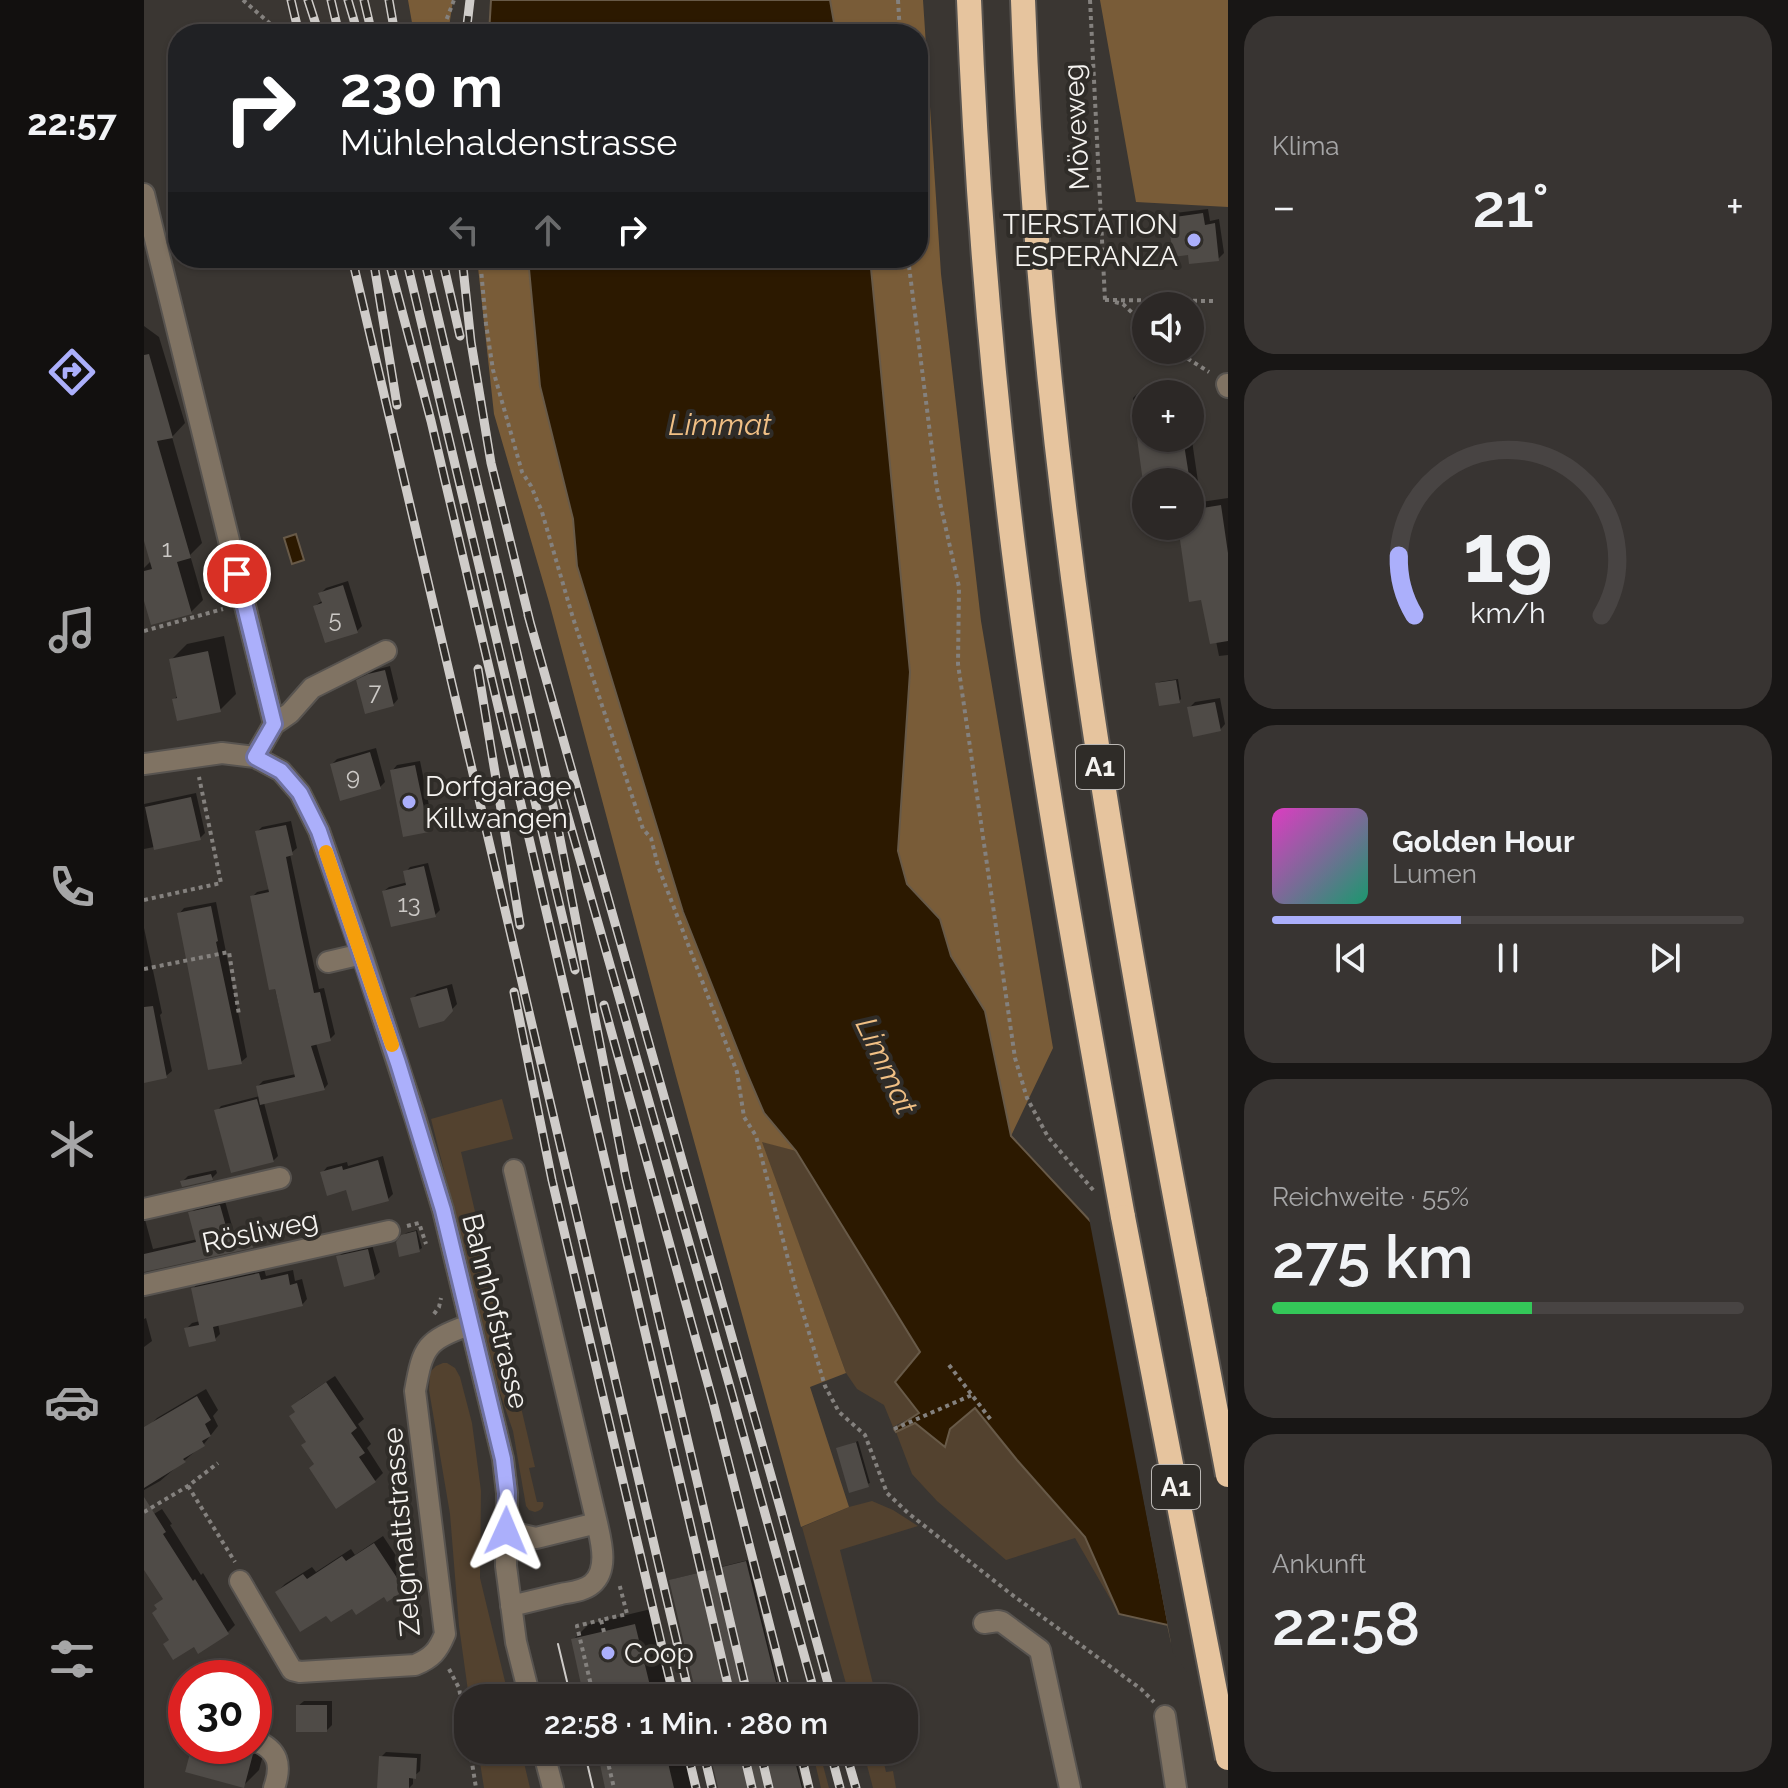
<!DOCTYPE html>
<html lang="de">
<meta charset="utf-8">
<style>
:root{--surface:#2c2826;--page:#383432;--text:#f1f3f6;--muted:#a6a6a7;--line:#484443;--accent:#abaffb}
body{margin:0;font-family:Raleway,sans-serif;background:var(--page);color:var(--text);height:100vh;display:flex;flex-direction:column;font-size:30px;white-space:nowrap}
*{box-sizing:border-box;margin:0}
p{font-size:26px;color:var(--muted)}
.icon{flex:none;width:44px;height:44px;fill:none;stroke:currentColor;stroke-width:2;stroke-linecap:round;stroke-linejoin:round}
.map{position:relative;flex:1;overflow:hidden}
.side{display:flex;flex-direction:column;gap:16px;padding:16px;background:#181615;width:560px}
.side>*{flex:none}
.guide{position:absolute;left:24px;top:24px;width:760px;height:244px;border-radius:32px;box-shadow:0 2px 6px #0004,0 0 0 2px var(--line);background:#202124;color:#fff;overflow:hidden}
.fabs{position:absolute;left:988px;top:292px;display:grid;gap:16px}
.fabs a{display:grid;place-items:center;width:72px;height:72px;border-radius:50%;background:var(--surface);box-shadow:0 2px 6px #0004,0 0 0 2px var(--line);font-size:40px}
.speed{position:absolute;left:24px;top:1660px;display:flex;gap:16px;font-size:40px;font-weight:700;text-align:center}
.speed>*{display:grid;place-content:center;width:104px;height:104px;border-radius:50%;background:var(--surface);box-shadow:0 2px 6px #0004,0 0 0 2px var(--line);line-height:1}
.speed .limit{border:12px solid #d22;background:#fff;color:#111}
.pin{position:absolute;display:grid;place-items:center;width:68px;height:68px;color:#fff;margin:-34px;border:4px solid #fff;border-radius:50%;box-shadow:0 2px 8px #0007}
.me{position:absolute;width:88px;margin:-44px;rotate:1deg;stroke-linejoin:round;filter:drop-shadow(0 0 6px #0008)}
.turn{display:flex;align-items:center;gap:28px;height:168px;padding:0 40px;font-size:36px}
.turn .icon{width:104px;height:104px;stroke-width:2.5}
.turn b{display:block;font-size:56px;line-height:68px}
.lanes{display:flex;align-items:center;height:76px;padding:0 40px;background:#0003;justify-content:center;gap:40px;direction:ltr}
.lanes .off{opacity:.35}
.big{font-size:60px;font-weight:600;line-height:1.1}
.side .card{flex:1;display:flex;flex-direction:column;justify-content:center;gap:12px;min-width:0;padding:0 28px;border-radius:32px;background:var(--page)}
.side .dial{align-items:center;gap:0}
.dial svg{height:208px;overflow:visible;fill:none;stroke:var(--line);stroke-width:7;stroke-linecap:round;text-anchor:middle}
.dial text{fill:var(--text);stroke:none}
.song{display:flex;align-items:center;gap:24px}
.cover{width:96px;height:96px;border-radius:12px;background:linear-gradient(135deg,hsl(310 70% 55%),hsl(160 70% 35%))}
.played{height:8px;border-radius:4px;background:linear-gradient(90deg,var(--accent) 40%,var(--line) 40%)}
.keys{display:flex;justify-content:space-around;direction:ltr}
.heat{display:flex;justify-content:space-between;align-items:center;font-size:44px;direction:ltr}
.charge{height:12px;border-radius:6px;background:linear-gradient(90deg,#34c759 55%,var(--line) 0)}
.trip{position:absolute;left:310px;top:1684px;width:464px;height:80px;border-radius:32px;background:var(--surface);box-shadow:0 2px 6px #0004,0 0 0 2px var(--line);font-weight:600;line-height:80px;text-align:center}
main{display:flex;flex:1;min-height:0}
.menu{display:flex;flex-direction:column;width:144px;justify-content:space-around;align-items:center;background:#12100f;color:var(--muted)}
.menu .icon{width:56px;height:56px}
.menu .active{color:var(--accent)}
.menu b{font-size:36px;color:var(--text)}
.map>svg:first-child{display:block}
</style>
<main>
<nav class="menu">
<b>22:57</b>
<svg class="icon active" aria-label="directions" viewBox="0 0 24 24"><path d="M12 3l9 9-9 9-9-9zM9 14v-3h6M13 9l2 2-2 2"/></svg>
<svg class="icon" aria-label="music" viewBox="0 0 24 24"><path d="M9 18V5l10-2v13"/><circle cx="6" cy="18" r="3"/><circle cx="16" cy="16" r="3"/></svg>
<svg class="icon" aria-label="phone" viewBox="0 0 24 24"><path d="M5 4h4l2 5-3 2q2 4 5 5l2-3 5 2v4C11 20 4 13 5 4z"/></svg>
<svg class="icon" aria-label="climate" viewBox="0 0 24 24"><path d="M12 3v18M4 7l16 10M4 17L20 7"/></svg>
<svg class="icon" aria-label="car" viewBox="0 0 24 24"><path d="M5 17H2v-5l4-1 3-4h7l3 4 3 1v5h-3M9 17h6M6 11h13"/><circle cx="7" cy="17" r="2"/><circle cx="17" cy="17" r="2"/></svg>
<svg class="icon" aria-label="filters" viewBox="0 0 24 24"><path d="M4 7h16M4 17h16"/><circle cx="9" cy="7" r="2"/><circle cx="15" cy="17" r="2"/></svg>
</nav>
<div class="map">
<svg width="1084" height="1788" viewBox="0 0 1084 1788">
<rect width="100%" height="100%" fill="#3a3632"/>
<!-- green -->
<path fill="#53422f" d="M358,1099L369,1139L317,1152L391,1467L385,1468L393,1502H399C401,1508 396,1511 391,1512L385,1510L382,1506L369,1431L356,1393L287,1119Z
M617,1141L652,1151L776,1352L751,1382L775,1413L749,1427L740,1405L713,1389L702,1373Z
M299,1363H303L311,1368L316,1377L328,1423L337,1491L336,1578L365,1698H325L315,1626L306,1514L285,1390L286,1372L292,1366Z
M830,1408L873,1460L941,1537L975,1614L931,1538L862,1560L793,1501L768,1474L752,1432L771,1423L806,1429Z
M728,1501L749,1510L774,1526L696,1550L730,1688L723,1690L725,1698H706L658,1527L705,1507Z
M334,1750H377L386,1788H340Z
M668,1750H675L685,1788H677Z
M719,1750H737L742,1772L749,1771L752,1788H729Z"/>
<!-- forest -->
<path fill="#795c38" d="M264,0H309L304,34H270Z
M686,0H779L797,274L837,621L909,1048L867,1136L841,1011L807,956L796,919L763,884L754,851L766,672L726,258H774V34H692Z
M956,0H1084V207L992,202Z
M333,258H384L396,386L429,519L433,566L539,912L620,1113L652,1151L618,1142L702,1373L666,1387L705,1507L657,1527L532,1076L405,602L350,414Z"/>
<!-- water -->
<path fill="#2c1900" stroke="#685a48" stroke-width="2" d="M347,0H686L692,34H345Z
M384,258H726L766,672L754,851L763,884L796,919L807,956L841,1011L867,1136L949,1224L1028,1643L1024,1625L975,1614L941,1537L873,1460L831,1408L806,1429L801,1447L771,1423L752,1432L750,1429L775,1413L751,1382L776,1352L652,1151L620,1113L602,1071L539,912L433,566L429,519L396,386Z
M152,534L160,560L148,564L140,538Z"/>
<!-- pier -->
<path fill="#3a3632" d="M944,1213L1084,1372V1725L1081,1724L1029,1653Z"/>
<!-- shadow -->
<path fill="#0007" d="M1064,209L1066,221L1075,219L1080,253L1074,259L1046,253L1026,219L1031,213Z
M0,326L15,337L41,423L28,437L58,543L46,555L59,600L47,612L0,594V568L8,560L0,534Z
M1040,384L1041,394H1002V438H1046V427L1057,502L1084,498V655L1075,656L1072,641L1036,526H1046V482H1002V486L989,398L997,390Z
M204,581L218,626L213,631L171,606L179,600L177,593L182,588Z
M80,636L92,694L76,710L30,700L34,695L27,660L43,644Z
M246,666L254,699L249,705L215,681L220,676L231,670Z
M1034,679L1037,699L1035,701L1013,684L1015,682Z
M1076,698L1081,724L1076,730L1045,708L1051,702Z
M232,748L241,782L236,787L188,764L193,759Z
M276,761L289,825L284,830L248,771L253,765Z
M52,793L61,833L56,838L0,849V804Z
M147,821L153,848L146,854L175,989L180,988L191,1034L186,1039L172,1043L184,1084L180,1089L120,1103L134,1156L129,1161L73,1111L77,1106L116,1096L114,1086L119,1081L152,1074L108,897L113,892L126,889L113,832L118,827Z
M284,863L296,910L291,915L240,891L245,887L264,882L262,872L266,867Z
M72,902L103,1057L97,1062L35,914L40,908Z
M0,928L18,1013L16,1015L28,1071L22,1076L0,1081Z
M308,984L313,1004L299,1019L268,999L273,994Z
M239,1156L249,1194L244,1199L204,1188L178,1173L183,1167L203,1162L204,1166Z
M72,1170L73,1173L68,1178L38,1182L44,1176Z
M81,1201L90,1233L110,1228L113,1241L108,1246L0,1270V1216L9,1249L54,1239L47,1213L52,1208Z
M273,1230L278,1248L275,1250L254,1242L262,1233Z
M228,1245L236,1272L230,1277L194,1257L200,1252Z
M120,1269L122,1276L149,1270L151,1281L158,1279L163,1299L158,1305L74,1323L76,1334L71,1339L42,1329L48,1323L56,1321L49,1289L54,1283Z
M2,1318L8,1341L0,1347V1319Z
M191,1376L220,1419L214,1424L227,1444L223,1448L239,1473L231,1481L172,1464L150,1406L158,1398Z
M62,1389L74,1410L69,1416L74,1426L60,1444L16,1481L0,1490V1434L4,1427L13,1418Z
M714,1441L726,1483L706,1490L694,1449Z
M18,1509L28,1524L26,1525L57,1575L59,1573L91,1625L84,1632L55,1651L51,1644L27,1639L15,1608L20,1598L0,1554V1520Z
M239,1536L268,1580L260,1588L183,1613L133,1592L141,1584L168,1567L172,1572L207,1549L211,1555Z
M604,1560L637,1698H555L528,1581L530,1579Z
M507,1609L528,1698H442L429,1640L445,1624Z
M160,1701H188V1725L183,1730L154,1706Z
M110,1728L115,1730L124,1737L115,1770L99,1786L50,1746H110Z
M454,1750H540L549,1788H463Z
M567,1750H650L659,1788H576Z
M242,1752L277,1754L276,1771L269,1777V1784L265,1788H235L237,1757Z"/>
<!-- building -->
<path fill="#4f4b47" d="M1059,213L1061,225L1071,223L1075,261L1045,264L1044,255L1029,257L1024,218Z
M5,354L29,438L13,441L47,558L33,562L48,614L7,625L0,601V571L8,569L0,541V355Z
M993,438H1039L1046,482H999Z
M1077,505L1084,553V641L1066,644L1057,600L1045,602L1034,526H1046V510Z
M199,585L214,633L181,643L169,606L178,603L174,593Z
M64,651L77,712L33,721L28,699L33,698L25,659Z
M241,670L250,706L221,714L212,680L224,674Z
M1032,680L1036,703L1015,706L1011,683Z
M1071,702L1077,731L1049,737L1043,707Z
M226,752L237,789L196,801L186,764Z
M271,765L285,832L259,837L246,770Z
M47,797L57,840L10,850L1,807Z
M142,825L149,855L142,857L156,928L170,993L176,992L187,1041L167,1046L181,1090L116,1105L112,1086L151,1077L131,989L125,990L106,896L125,892L111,831Z
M280,866L292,917L247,927L238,891L262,885L259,871Z
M67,906L74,941L72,942L98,1064L64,1070L33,913Z
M303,988L309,1011L300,1021L275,1028L266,998Z
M9,1006L23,1078L0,1083V1007Z
M113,1099L130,1162L87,1173L70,1110Z
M234,1160L245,1201L208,1211L202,1190L183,1196L176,1172L198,1166L199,1170Z
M67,1174L69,1180L38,1187L36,1181Z
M76,1205L85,1237L106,1232L109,1248L0,1272V1254L52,1242L44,1212Z
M272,1231L276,1252L255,1257L252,1242L257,1235Z
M224,1249L231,1279L200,1287L192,1256Z
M115,1273L117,1280L144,1274L146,1285L153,1283L159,1306L69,1327L72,1341L45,1347L40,1328L55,1325L47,1288Z
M182,1382L213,1428L207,1433L221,1453L215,1457L232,1482L192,1509L165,1468L170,1464L157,1445L162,1442L145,1416L151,1412L147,1406Z
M53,1396L67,1420L61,1424L67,1436L58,1441L61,1446L39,1459L42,1462L0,1488V1427Z
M712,1442L725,1487L705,1493L692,1448Z
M0,1497L22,1532L19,1534L49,1581L51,1579L85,1634L54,1654L50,1647L29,1660L19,1644L25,1640L8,1613L13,1609L10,1605L19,1599L0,1570Z
M230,1543L261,1590L243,1602L240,1597L212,1615L208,1609L187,1622L182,1616L156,1632L131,1592L159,1574L163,1579L198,1556L202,1561Z
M602,1561L636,1698H553L525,1580Z
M491,1624L509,1698H440L427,1639Z
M152,1705H183V1732H152Z
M48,1746H99L109,1754L100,1788L41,1772Z
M453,1750H521L530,1788H461Z
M565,1750H648L658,1788H574Z
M235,1756L273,1758L272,1779L265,1778V1788H233Z"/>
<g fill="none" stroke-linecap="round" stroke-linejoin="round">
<defs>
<path id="minor" d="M0,194L130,724L111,757
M1083,384L1084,387
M130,724L146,713L168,688L242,651
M0,764L78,753L111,757L137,771L156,793L175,831L218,954L271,1117L299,1210L359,1459L363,1493L362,1566L372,1642L386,1698
M184,962L218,954
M0,1209L136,1178
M0,1285L245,1231
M362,1531L392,1538L453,1523L370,1170
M96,1581L148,1670L156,1672L271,1665C288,1658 294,1651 301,1634L271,1391C279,1346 282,1341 325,1325
M367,1606C384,1602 401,1598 417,1594C427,1592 440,1591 448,1584C465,1570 457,1541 453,1523
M840,1623L854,1621L858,1622L896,1650L926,1788
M1021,1716L1032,1788
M110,1740C135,1750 138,1765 130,1788
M399,1750L409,1788"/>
<path id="highway" d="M825,0C832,185 847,369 870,553C898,776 939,996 979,1217
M879,0C894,439 968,871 1051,1301"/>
</defs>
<!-- minor casing -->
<use href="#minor" stroke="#585450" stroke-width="24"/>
<!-- highway casing -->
<use href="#highway" stroke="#585450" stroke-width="28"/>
<!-- path -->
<path stroke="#84817e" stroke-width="4" stroke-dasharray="4 4" stroke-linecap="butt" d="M99,0L138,34
M754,0L756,34
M946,0L961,300
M297,34L310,0
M336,258L342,324L349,370L378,472L387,486L398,512L429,618L499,829L507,838L514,866L593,1072L600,1117L612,1136L651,1286L681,1386L695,1412L721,1435L743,1493L764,1513L867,1594L997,1689L1010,1702
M764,258L793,489L815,587L814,664L871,1058L883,1098L904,1137L950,1191
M961,300L1070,301
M971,302L979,304L1002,326
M1030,350L1065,372
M0,631L79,609
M0,900L77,883L55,777
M0,969L85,952L95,1015
M263,1226L275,1223L282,1244
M290,1314L295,1307L297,1298
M805,1365L847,1420
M750,1429L828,1395
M44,1486L91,1562
M0,1512L44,1486L74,1463
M460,1632L457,1620L483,1614L475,1583
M305,1669L315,1688L324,1739
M450,1698L433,1626L457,1620
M326,1750L332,1788
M461,1750L470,1788"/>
<!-- minor -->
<use href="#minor" stroke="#807363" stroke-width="20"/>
<!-- highway -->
<use href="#highway" stroke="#e6c49e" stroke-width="24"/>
<!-- tram -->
<path stroke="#cfccc9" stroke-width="2" d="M414,1644L427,1698
M440,1750L449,1788"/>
<defs>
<path id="rail" d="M147,0L155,34
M164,0L175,34
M187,0L195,34
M204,0L214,34
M220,0L228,34
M245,0L251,34
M322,34L326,0
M208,258L546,1698
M229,258L253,405
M244,258L287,421L587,1698
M262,258L431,970
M280,258L413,823L482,1178L604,1698
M298,258L316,336
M318,258L327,342L347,463L387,626
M384,615L637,1511L688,1698
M334,669L376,925
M418,796L586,1387L672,1698
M370,992L408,1180L530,1698
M460,1005L569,1402L644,1698
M543,1750L552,1788
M559,1750L568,1788
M599,1750L608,1788
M616,1750L625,1788
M656,1750L665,1788
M686,1750L696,1788
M701,1750L712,1788"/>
</defs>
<!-- rail casing -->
<use href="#rail" stroke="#cfccc9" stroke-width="9"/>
<!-- rail -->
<use href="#rail" stroke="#2f2c28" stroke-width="6" stroke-dasharray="18" stroke-linecap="butt"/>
<defs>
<path id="highway-bridge" d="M979,1217L1084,1758
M1051,1301L1084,1475"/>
</defs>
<!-- highway-bridge casing -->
<use href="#highway-bridge" stroke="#585450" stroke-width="28" stroke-linecap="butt"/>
<!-- highway-bridge -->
<use href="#highway-bridge" stroke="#e6c49e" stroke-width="24"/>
</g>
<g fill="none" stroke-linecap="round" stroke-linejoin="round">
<defs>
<path id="route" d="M93,574L130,724L111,757L137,771L156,793L175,831L254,1063L299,1210L359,1459L363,1493L362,1531"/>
</defs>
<!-- route casing -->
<use href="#route" stroke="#6f72a3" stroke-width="20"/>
<!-- route -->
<use href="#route" stroke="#abaffb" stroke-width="14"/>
<!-- slow -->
<path stroke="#f59e0b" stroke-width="14" d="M182,852L248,1045"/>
</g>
<!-- markers -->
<g fill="#abaffb" stroke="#2f2c28" stroke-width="3">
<circle cx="1050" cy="240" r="8"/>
<circle cx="265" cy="802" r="8"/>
<circle cx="464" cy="1653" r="8"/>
</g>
<g text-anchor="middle" stroke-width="8" stroke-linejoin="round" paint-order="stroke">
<!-- number labels -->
<g font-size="24" fill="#ccc9c6">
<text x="23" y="557">1</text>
<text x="191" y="627">5</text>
<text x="231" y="700">7</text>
<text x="209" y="785">9</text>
<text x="265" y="912">13</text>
</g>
<!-- shield labels -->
<g fill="#2f2c28" stroke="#bab7b4" stroke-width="2">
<rect x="932" y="745" width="48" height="44" rx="6"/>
<rect x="1008" y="1465" width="48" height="44" rx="6"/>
</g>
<g font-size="26" font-weight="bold" fill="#f5f3f0">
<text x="956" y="776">A1</text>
<text x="1032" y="1496">A1</text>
</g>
<!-- street labels -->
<g font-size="28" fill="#f5f3f0" stroke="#2f2c28">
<text transform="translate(932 127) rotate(-93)" y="10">Möveweg</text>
<text transform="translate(116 1231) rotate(-12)" y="10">Rösliweg</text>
<text transform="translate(352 1311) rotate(76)" y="10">Bahnhofstrasse</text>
<text transform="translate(257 1532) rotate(-95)" y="10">Zelgmattstrasse</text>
</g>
<!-- poi labels -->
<g font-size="28" fill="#f5f3f0" stroke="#2f2c28" text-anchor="start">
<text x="1034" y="234" text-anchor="end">TIERSTATION<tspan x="1034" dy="32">ESPERANZA</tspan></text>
<text x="281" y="796">Dorfgarage<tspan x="281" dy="32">Killwangen</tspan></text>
<text x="480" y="1663">Coop</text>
</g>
<!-- water labels -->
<g font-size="30" font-style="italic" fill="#f1c085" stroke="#2f2c28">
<text x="576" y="435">Limmat</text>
<text transform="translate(742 1066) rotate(65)" y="10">Limmat</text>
</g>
</g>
</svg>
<div class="fabs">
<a><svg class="icon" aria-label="sound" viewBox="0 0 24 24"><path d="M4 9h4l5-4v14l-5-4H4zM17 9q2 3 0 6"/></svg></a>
<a>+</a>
<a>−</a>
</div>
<div class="speed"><div class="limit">30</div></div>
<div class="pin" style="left:93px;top:574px;background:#d93025"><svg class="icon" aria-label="arrive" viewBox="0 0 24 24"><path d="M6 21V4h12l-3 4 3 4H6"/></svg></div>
<svg class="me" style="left:362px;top:1531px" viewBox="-20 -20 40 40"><path d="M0-17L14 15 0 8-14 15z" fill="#abaffb" stroke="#fff" stroke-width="4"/></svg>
<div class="trip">22:58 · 1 Min. · 280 m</div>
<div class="guide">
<div class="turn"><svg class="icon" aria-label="right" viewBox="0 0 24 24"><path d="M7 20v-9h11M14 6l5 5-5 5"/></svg><div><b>230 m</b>Mühlehaldenstrasse</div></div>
<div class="lanes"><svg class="icon off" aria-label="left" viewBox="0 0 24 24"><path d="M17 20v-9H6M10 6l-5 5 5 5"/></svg><svg class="icon off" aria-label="ahead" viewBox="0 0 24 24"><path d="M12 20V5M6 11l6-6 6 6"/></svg><svg class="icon" aria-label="right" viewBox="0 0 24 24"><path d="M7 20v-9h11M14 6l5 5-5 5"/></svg></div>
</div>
</div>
<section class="side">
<div class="card"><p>Klima</p>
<div class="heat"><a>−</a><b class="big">21°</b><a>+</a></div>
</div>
<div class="card dial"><svg viewBox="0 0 100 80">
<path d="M14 69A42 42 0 1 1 86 69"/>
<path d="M14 69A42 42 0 0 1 8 46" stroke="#abaffb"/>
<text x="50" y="56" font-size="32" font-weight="700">19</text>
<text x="50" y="72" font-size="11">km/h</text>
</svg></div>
<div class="card">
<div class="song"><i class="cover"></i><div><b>Golden Hour</b><p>Lumen</p></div></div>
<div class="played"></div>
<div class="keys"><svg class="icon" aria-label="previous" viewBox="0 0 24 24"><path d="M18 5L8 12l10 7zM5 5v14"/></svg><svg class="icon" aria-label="pause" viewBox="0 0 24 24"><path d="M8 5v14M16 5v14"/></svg><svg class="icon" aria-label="next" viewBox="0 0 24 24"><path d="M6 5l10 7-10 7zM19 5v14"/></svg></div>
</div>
<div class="card"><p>Reichweite · 55%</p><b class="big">275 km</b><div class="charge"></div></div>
<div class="card"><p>Ankunft</p><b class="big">22:58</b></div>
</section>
</main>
